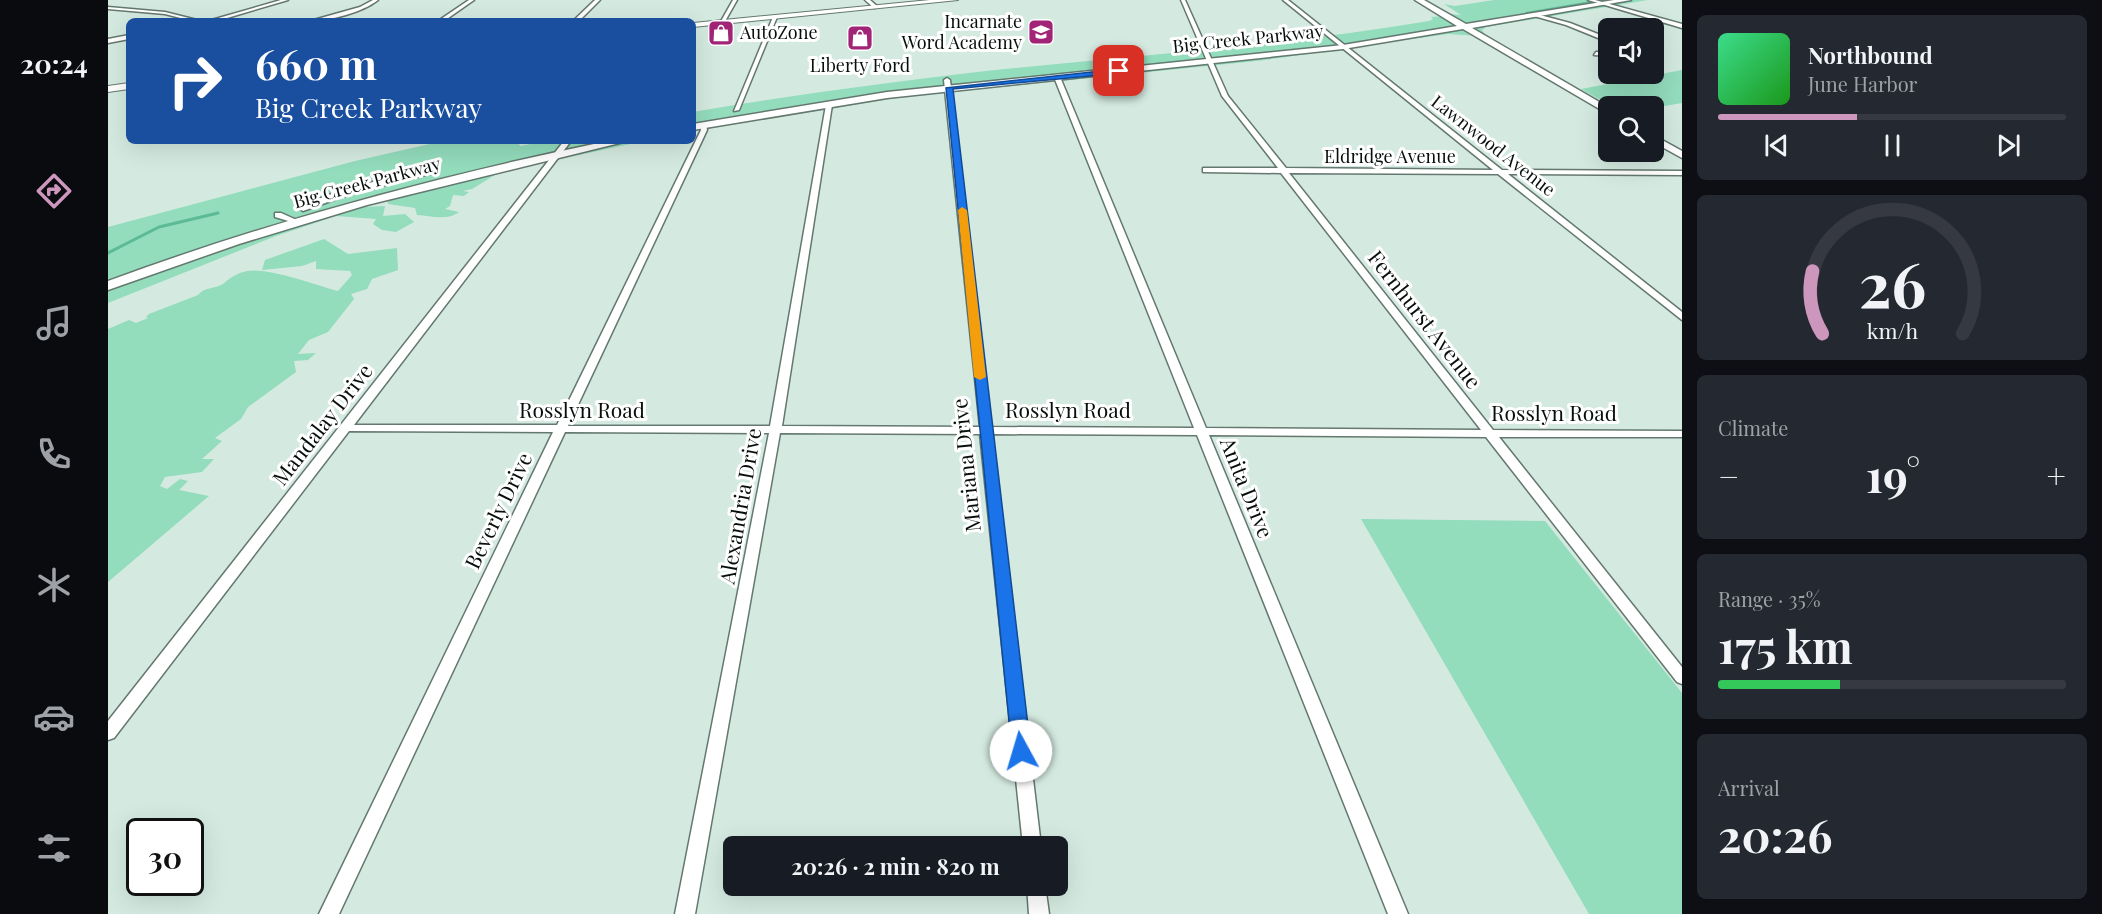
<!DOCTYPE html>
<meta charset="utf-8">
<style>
:root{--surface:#171b24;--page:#242831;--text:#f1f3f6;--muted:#9ea1a6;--line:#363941;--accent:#cd96bd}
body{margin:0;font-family:"Playfair Display",serif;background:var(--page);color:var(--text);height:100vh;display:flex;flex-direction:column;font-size:22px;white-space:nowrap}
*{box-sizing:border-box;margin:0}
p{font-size:20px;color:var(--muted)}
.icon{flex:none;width:33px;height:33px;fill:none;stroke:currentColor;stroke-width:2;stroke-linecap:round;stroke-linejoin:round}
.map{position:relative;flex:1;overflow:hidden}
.side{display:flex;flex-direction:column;gap:15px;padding:15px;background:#0d0f14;width:420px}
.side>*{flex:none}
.banner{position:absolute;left:18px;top:18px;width:570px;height:126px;border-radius:9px;box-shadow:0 6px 24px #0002;background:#1a4fa0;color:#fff;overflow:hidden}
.tools{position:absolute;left:1490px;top:18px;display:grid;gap:12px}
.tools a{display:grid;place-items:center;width:66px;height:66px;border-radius:9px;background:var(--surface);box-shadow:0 6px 24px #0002;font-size:30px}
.speed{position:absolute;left:18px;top:818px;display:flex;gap:12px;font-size:30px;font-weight:700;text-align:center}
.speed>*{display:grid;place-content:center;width:78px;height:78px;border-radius:50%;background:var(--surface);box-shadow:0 6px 24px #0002;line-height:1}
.speed .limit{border:3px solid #111;border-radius:9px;background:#fff;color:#111}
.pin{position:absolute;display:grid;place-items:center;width:51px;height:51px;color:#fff;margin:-26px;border-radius:12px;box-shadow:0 3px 9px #0006}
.me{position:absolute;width:66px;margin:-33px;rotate:354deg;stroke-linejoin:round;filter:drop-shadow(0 0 4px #0008)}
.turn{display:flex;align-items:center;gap:21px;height:126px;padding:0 30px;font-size:27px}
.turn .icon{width:78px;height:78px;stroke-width:2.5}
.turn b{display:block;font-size:42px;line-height:51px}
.big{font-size:45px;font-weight:700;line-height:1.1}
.side .tile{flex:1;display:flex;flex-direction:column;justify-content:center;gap:9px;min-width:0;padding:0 21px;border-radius:9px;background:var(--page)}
.side .dial{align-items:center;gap:0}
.dial svg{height:156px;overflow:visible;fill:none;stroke:var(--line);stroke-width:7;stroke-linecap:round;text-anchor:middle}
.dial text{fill:var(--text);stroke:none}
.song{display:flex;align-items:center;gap:18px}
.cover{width:72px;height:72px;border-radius:9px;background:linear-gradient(135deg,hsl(150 70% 55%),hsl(120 70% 35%))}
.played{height:6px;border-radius:3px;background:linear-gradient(90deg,var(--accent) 40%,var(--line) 40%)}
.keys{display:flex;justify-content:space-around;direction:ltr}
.heat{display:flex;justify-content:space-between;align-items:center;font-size:33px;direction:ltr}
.charge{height:9px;border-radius:4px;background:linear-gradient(90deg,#34c759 35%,var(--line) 0)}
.trip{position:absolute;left:615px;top:836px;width:345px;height:60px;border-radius:9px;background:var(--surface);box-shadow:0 6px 24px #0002;font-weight:700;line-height:60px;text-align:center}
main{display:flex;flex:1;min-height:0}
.tab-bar{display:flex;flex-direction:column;width:108px;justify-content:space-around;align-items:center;background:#090b0e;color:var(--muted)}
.tab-bar .icon{width:42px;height:42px}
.tab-bar .active{color:var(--accent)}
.tab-bar b{font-size:27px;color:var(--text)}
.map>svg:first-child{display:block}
</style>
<main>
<nav class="tab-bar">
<b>20:24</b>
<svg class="icon active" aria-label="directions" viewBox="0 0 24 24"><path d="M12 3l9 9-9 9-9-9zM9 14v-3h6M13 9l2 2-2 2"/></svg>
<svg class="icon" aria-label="music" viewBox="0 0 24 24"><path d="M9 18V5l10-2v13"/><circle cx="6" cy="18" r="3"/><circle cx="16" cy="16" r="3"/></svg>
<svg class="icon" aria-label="phone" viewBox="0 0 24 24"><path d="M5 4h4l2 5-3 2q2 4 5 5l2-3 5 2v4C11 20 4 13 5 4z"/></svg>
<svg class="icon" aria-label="climate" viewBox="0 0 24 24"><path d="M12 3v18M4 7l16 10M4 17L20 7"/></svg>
<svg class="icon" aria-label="car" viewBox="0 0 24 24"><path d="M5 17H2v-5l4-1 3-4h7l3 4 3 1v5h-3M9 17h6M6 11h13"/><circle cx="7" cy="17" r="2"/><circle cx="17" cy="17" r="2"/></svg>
<svg class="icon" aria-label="filters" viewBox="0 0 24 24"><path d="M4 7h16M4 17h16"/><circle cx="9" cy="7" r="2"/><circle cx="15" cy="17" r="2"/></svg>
</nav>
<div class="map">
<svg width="1574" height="914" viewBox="0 0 1574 914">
<rect width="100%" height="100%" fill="#d4eae0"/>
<!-- green -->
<path fill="#93dcbc" d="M1386,0H1540L1378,27L1374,30L1377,34H1369L1372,36L1340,34L1149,61L795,97L585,131V112C679,96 774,83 869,72C1020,56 1171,46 1321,21L1325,19L1323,17L1337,16L1332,13L1353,15L1336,4L1347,6Z
M1574,70V103L1545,108L1503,106L1473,89Z
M335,141H406L413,146L436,141H536L392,172L364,189L355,191L361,192L356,196L345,195L342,206L337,209L351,212C339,221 323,216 309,215L307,208L280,204V200L255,207L277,206L275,216L297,214L306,222L288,232L274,230L265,224L268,219L228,216L168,236L0,303V227L247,161Z
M216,239L240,254L289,248L290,270L264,279L259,289L243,294L246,299L220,332L201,340L190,354L208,353L200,360L186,361L188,372L140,407L133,419L107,438L114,441L94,459H106L94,472L57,477L52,486L59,489L72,479L80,481L71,490L101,496L0,582V329L21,320L28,323L40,318L38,317L41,314L90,295C96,287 107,289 115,284C122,278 129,273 139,271C160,267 208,285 230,291L244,275L242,271L208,269V261L194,266L154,270L157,260Z
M1253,519L1437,521L1574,693V914H1481Z"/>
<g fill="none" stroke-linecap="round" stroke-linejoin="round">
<!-- stream-far1 -->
<path stroke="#5cbb95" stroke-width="2" d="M1492,1L1498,0
M1418,13L1483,2"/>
<!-- stream -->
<path stroke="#5cbb95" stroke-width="3" d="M0,253L51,227L110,213"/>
<defs>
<path id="street" d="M173,0H180L109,21H100Z
M265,0H270C255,12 222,21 202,21L252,7Z
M361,0H366L336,21H330Z
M487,0H492L471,21H465Z
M625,0H629L616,23H612Z
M757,0H762L770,7L766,8Z
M1073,0H1077L1120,96L1178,168L1385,170L1175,0H1180L1394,170L1574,171V175L1400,174L1574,312V320L1390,174L1181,173L1385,430L1574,431V437H1391L1574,667V684L1569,682L1378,437L1101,435L1300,914H1280L1089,435L884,434L933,846H915L872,434L672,433L587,914H567L661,433L457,432L231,914H211L445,432L241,431L6,738L0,740V721L456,141H463L246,425H449L593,130L592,125L595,123L598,125L599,130L460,426H662L718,105L721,103L724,105L674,426L872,427L836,80L839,78L842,80L883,427L1086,428L946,77L949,75L952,77L1098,428L1373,430L1173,173L1095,172V168H1170L1114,96Z
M1480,0H1487L1574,24V28Z
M0,7L57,12L93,21H84L57,14L0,9Z
M1428,14L1462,23L1500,38V42L1458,25L1426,16Z
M667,16L669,17L631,110L626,111L665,17Z
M21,35V39L0,43V39Z
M1488,52H1500V56L1486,55Z
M167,213H173L191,221L187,223L167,217Z
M919,885H937L941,914H921Z"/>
<path id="secondary" d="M1307,0H1316L1358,24L1506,0H1523L1364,28L1500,107V114L1355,29L1235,49L779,98L585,130V124L779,92L1235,45L1349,26Z
M1545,135L1574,151V158L1545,142Z
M500,141H520L259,205L131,244L0,290V281C163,221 330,176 500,141Z
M321,168L327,171L325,173L245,193L195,211L189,207L237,189Z"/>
<path id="primary" d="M822,0H850L585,27V23Z
M21,83V89L0,92V86Z"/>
</defs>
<!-- street casing -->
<use href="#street" stroke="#64786f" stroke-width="3"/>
<!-- secondary casing -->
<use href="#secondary" stroke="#64786f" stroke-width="3"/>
<!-- primary casing -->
<use href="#primary" stroke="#64786f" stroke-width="2"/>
<!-- street -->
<use href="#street" fill="#fff" fill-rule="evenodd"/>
<!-- secondary -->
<use href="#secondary" fill="#fff" fill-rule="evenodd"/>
<!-- primary -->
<use href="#primary" fill="#fff" fill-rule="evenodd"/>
</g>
<!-- route -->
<path fill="#1a73e8" stroke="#114b97" stroke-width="1.5" d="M1011,69L1013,73L845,89L923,751L920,757L913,759L907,757L904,751L838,88Z"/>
<!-- slow -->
<path fill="#f59e0b" d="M854,207L859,210L878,377L872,380L866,377L850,210Z"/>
<!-- icons -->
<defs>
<symbol id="school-square" viewBox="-11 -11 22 22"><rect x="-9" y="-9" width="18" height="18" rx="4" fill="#a12477" stroke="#fff"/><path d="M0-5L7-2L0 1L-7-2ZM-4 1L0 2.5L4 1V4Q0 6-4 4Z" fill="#fff"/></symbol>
<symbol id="shop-square" viewBox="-11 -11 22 22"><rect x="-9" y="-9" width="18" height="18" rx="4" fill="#a12477" stroke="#fff"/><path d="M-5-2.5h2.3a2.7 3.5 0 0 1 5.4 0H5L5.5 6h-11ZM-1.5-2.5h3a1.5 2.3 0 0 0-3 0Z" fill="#fff"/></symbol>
</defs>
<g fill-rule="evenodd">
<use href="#school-square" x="918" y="17" width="30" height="30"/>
<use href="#shop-square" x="598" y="18" width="30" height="30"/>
<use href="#shop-square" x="737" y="23" width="30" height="30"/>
</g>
<g text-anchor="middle" stroke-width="6" stroke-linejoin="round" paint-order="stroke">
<!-- far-poi labels -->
<g font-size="18" fill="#070f0b" stroke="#fff" text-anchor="end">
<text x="914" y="28">Incarnate<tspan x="914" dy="21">Word Academy</tspan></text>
<text x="632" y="39" text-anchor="start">AutoZone</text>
<text x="752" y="72" text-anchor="middle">Liberty Ford</text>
</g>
<!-- far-street labels -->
<g font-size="18" fill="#070f0b" stroke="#fff">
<text transform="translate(1140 39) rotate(-6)" y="6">Big Creek Parkway</text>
<text transform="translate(1385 146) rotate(38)" y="6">Lawnwood Avenue</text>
<text x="1282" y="163">Eldridge Avenue</text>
<text transform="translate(259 183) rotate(-15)" y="6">Big Creek Parkway</text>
</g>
<!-- street labels -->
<g font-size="21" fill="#070f0b" stroke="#fff">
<text transform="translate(1316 320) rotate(52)" y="7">Fernhurst Avenue</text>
<text x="474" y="418">Rosslyn Road</text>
<text x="960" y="418">Rosslyn Road</text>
<text x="1446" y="421">Rosslyn Road</text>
<text transform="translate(215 425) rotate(-52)" y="7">Mandalay Drive</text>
<text transform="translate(859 465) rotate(-96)" y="7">Mariana Drive</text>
<text transform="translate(1138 488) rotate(68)" y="7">Anita Drive</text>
<text transform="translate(633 506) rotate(-80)" y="7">Alexandria Drive</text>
<text transform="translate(391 511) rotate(-64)" y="7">Beverly Drive</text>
</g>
</g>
</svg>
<div class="tools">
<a><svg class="icon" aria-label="sound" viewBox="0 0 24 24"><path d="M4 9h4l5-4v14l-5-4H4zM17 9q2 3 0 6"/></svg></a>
<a><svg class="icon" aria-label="search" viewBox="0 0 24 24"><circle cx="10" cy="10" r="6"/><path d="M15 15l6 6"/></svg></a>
</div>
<div class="speed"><div class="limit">30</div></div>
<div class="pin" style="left:1011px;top:71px;background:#d93025"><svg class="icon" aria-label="arrive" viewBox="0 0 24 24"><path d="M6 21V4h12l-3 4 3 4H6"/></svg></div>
<svg class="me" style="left:913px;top:751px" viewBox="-20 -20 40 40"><circle r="19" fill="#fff"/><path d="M0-13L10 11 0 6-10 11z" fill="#1a73e8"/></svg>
<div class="trip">20:26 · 2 min · 820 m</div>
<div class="banner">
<div class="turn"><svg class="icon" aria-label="right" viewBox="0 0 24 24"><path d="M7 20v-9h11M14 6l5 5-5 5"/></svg><div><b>660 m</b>Big Creek Parkway</div></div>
</div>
</div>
<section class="side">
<div class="tile">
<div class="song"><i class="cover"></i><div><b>Northbound</b><p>June Harbor</p></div></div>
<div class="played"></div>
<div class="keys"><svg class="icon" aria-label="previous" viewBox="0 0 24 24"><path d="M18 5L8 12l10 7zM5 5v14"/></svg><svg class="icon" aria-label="pause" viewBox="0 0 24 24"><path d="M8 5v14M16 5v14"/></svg><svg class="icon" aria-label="next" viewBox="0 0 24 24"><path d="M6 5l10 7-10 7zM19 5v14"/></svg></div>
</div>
<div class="tile dial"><svg viewBox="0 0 100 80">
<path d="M14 69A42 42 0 1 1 86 69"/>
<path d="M14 69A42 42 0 0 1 9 37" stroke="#cd96bd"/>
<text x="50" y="56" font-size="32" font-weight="700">26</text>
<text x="50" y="72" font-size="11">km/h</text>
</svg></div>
<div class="tile"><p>Climate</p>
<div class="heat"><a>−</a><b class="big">19°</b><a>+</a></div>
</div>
<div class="tile"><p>Range · 35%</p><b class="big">175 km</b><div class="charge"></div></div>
<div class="tile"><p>Arrival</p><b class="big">20:26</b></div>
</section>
</main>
